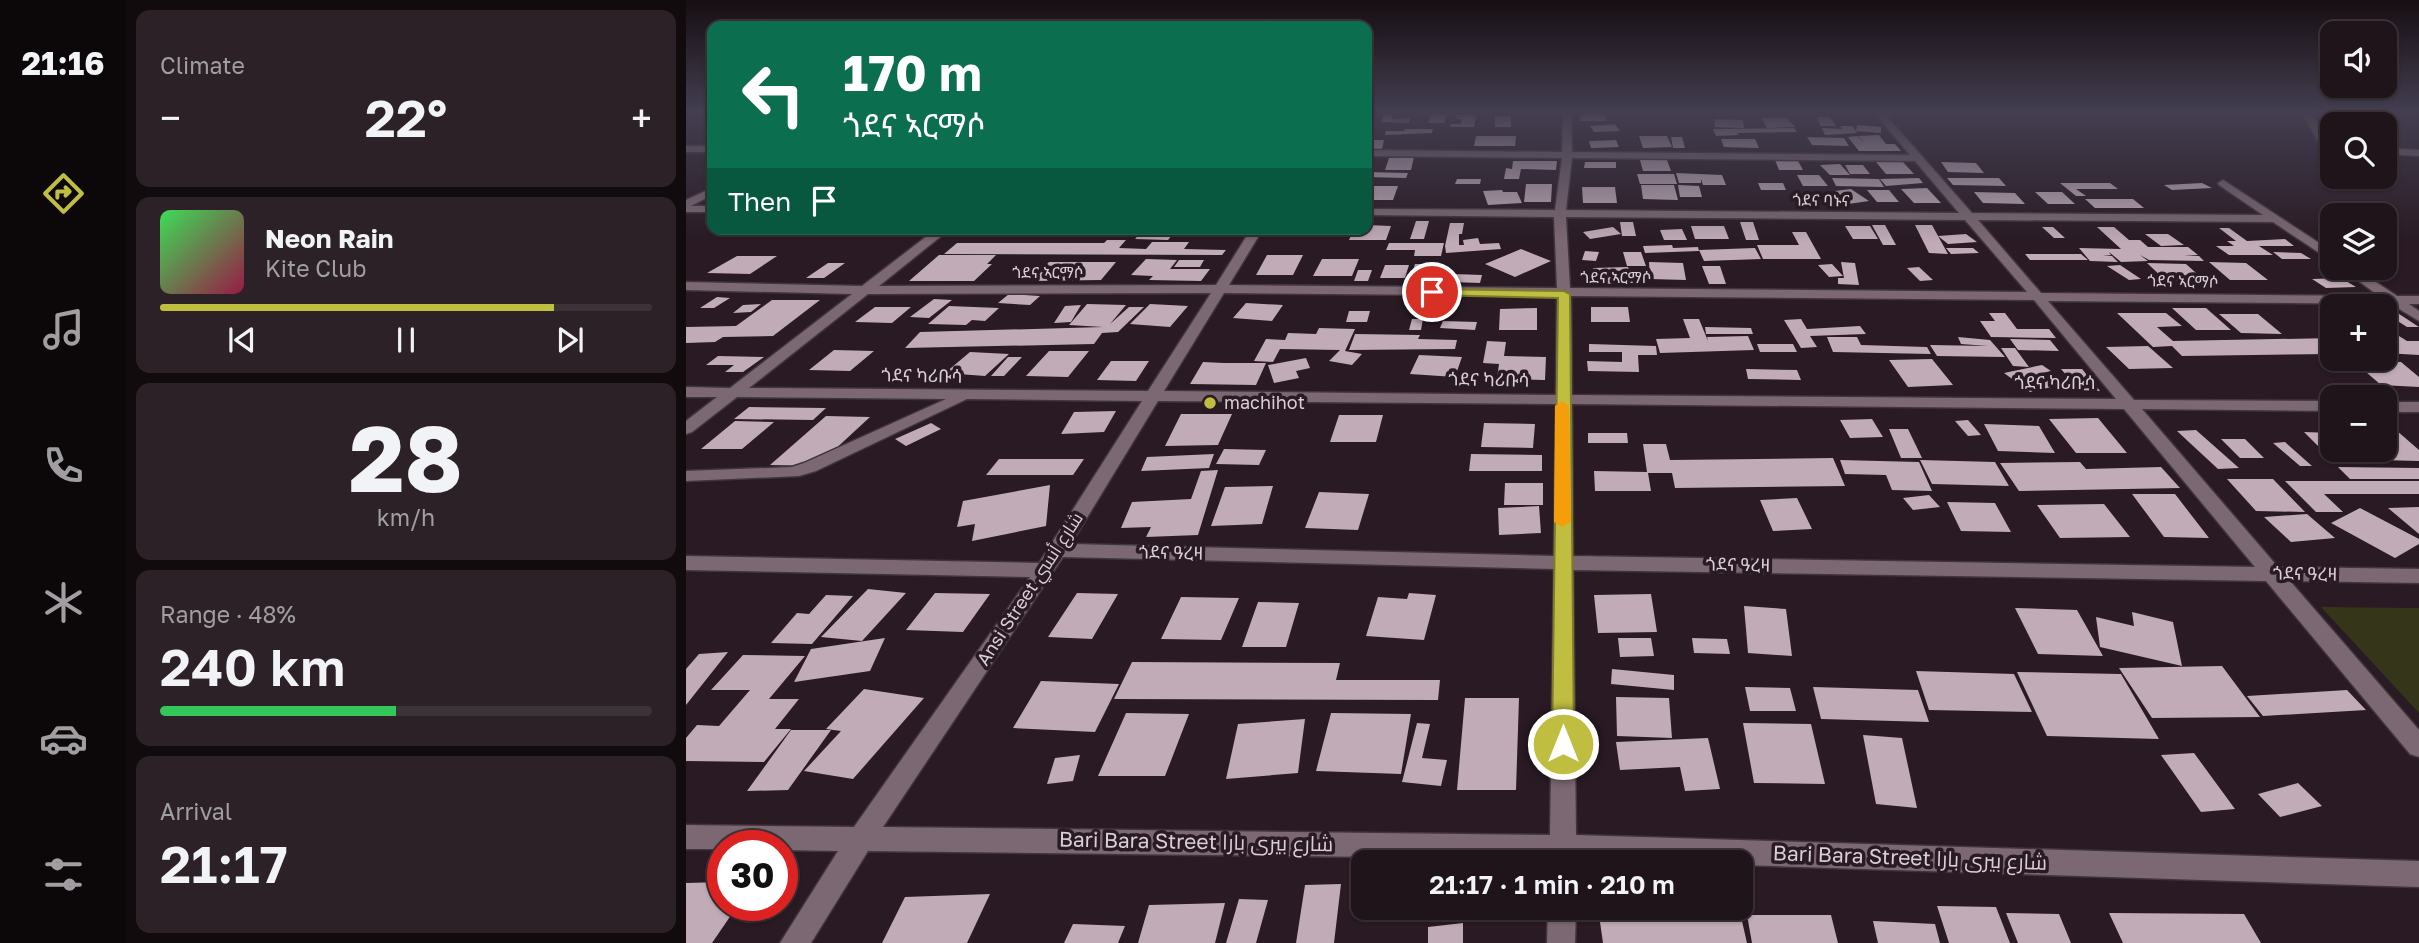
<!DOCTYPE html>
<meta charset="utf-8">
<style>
:root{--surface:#1f141a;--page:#2c2127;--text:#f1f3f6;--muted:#a19ea2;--line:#3c3339;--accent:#c0be40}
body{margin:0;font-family:"Golos Text",Cairo,"Noto Sans Ethiopic",sans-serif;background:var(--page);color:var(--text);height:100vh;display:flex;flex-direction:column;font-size:26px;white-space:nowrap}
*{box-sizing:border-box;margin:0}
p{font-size:23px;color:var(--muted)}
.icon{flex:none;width:38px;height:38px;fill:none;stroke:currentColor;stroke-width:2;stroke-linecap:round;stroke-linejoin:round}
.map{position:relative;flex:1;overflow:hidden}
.panel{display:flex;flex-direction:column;gap:10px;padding:10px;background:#110b0e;width:560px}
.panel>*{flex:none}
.guide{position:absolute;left:21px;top:21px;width:665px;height:214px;border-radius:14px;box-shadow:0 2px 5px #0004,0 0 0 2px var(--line);background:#0b6e4f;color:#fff;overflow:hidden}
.controls{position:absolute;left:1634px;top:21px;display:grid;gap:14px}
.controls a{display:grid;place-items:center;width:77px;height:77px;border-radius:14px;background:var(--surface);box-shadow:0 2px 5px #0004,0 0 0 2px var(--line);font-size:35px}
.speed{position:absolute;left:21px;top:830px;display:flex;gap:14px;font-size:35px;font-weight:700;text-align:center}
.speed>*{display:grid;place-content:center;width:91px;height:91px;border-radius:50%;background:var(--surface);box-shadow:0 2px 5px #0004,0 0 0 2px var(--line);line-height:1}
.speed .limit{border:10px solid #d22;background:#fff;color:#111}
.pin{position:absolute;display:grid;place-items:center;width:60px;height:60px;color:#fff;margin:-30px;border:4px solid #fff;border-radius:50%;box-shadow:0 2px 7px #0007}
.me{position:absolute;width:77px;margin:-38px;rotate:0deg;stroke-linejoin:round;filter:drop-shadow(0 0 5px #0008)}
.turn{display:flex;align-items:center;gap:24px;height:147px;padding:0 21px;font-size:32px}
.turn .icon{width:91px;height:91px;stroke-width:2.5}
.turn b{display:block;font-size:49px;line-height:60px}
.then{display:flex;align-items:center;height:66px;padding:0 21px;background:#0003;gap:14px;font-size:26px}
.big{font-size:52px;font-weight:600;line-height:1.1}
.panel .tile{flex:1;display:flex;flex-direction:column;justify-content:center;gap:10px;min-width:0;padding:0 24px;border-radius:14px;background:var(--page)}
.panel .dial{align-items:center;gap:0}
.dial b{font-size:91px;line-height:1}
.song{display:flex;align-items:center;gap:21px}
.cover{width:84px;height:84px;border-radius:10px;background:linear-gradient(135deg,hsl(130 70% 55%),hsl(340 70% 35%))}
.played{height:7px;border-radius:4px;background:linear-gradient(90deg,var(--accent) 80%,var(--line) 80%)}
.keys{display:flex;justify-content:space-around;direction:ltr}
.heat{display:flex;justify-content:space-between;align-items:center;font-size:38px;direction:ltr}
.charge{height:10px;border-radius:5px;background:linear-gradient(90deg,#34c759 48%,var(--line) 0)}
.trip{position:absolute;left:665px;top:850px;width:402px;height:70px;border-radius:14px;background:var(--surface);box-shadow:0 2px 5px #0004,0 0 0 2px var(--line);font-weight:600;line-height:70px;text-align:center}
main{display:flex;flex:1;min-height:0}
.dock{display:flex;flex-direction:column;width:126px;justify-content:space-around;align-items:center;background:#0c080a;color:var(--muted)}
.dock .icon{width:49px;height:49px}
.dock .selected{color:var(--accent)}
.dock b{font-size:32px;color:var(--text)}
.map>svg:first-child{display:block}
</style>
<main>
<nav class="dock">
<b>21:16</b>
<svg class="icon selected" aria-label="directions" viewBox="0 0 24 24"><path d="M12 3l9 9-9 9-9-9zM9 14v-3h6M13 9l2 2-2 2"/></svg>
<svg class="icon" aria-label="music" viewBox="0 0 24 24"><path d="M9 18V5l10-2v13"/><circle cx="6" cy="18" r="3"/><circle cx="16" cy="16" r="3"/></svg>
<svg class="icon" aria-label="phone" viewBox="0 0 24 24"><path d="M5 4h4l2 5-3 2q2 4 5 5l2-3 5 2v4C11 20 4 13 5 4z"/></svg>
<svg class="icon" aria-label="climate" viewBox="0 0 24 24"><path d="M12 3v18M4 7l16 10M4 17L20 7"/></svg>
<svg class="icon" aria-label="car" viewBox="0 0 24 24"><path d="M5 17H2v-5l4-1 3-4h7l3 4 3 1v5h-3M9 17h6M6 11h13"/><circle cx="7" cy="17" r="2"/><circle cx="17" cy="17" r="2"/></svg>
<svg class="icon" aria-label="filters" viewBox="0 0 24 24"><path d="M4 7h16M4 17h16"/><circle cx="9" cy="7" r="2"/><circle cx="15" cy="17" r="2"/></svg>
</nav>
<section class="panel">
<div class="tile"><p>Climate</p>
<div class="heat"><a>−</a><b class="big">22°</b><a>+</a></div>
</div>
<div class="tile">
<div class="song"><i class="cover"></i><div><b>Neon Rain</b><p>Kite Club</p></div></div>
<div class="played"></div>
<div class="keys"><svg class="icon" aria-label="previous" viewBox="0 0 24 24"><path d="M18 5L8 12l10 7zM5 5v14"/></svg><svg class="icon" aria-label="pause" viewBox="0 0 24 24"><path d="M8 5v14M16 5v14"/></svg><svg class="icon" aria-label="next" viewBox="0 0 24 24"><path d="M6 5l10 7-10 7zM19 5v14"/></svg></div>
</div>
<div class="tile dial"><b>28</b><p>km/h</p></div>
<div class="tile"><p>Range · 48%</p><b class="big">240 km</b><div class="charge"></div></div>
<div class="tile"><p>Arrival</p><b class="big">21:17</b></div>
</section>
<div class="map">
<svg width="1733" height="943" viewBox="0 0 1733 943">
<rect width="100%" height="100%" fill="#291a23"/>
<!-- green -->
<path fill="#35351a" d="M1635,607L1733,608V713Z"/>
<!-- building -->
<path fill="#c0abb7" d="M745,114H761L758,123H742Z
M919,114L921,121H895L894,115Z
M698,115H707L706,119L724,118L723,123L695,122Z
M770,115H790L788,127H764L765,124H775L776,119H769Z
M1686,115L1705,122H1660L1673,119Z
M809,116H825V127H809Z
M1130,117H1144L1150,126H1135Z
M1075,118H1101L1109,127L1081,128Z
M1028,119L1057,120L1058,128L1029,127Z
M929,124L934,131L908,132L904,126Z
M1171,125L1195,127V133L1170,131Z
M1154,126H1167L1171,133L1139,135L1136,128L1156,129Z
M1108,128L1111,132L1051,133L1053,135L1030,136L1027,129Z
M719,129H747L746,133L699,135L700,131H718Z
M1193,135L1200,144H1209L1215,151H1173L1162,137L1171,136L1180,144L1172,136Z
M790,136H830L829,146H788Z
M953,136H981L986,147L957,148Z
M985,137H996L999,148H987Z
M1121,137L1158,138L1163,146L1126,145Z
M1035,139H1069L1073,148L1038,147Z
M684,140H698L696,149H681Z
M930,140L933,147L905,148L903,141Z
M728,157L725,170H699L703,158Z
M954,160H981L985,171H957Z
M1089,160L1112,161L1117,170H1093Z
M827,161H871L870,170L835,169L833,179H818L820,168L826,169Z
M899,162H930V168H898Z
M1190,162H1217L1228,174H1200Z
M1255,162L1290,163L1298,173L1262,172Z
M1154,164L1164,175H1144L1134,165Z
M1159,165H1177L1184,174H1164Z
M681,172L722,173L720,178L681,177Z
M990,173L1036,175L1040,185H1017L1015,179V183H993Z
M951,174H988L991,184H954Z
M1111,175H1133L1142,186H1117Z
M1146,178L1193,179L1198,187L1150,186Z
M1233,178L1237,183L1200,186L1194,179Z
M1261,178H1313L1320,186L1267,185Z
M771,179H795L794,184H769Z
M1072,183H1097L1100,190H1075Z
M1374,183H1424L1432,189H1390L1400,196H1390Z
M1516,183L1526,188L1486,190L1478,185Z
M840,184H866L865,202H838Z
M955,185H988L992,200L957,199Z
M992,185L1013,186L1016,197H994Z
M681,186H712L707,200H681Z
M896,187H929L931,203H897Z
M1241,188L1255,203H1228L1215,189Z
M1165,189L1183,201L1162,204L1149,196L1154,195L1149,191Z
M816,190L817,192H831L836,203L802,205L797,191Z
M1181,190H1203L1213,202H1191Z
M1288,192L1329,193L1339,204L1297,203Z
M1349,192H1376L1389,204H1362Z
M1399,199H1447L1458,208H1409Z
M730,221H743L738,239H724Z
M934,222H947L950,236H936Z
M1054,222H1067L1073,240H1060Z
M764,223H778L776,234H773V245H778L777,240L792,238L794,244L813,243L815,249L760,253L759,246Z
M681,225L705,226L700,240H663L668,229H681Z
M1186,225H1199L1210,245H1197Z
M1229,225H1246L1262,254L1243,253Z
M1005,226H1038L1043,239H1009Z
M1159,226H1184L1192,239H1167Z
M927,227L935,234L904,239L897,232Z
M1356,227H1367L1379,238H1368Z
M1411,227H1428L1443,240H1454L1462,247H1502L1512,255L1498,256H1513L1518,261L1463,260L1454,255L1462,261L1435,262L1423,252L1425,255H1417L1426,256L1432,262L1404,261L1393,248L1435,249Z
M1533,228H1543L1561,241L1599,239L1608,246H1573L1587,255H1543L1530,246H1548L1541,241H1550Z
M288,229H318L314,234L282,235Z
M340,229H371L366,235H334Z
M458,229H491L482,240L449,239Z
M996,229L1001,240H978L974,230Z
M1106,232H1120L1135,259H1077L1071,245H1113Z
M1280,234L1291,242L1262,244L1252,236Z
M1459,234H1482L1498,245L1475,246Z
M421,240H440L433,248L460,249L466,242H503L498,249L540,250L536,255L258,254L271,243H418Z
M703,243H758L755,256H728L729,250H700Z
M986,245L987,248L1012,247L1013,251L959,253L957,246Z
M1069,248L1075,259L1018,261L1013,250Z
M1260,248H1287L1293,253L1265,254Z
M835,249L865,261L829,277L799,264Z
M899,251L913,252L910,261L896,260Z
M937,252H955L960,266H941Z
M1587,252L1615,253L1625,259H1596Z
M1339,254H1395L1402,260H1344Z
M253,255H310L301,264H306L288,281H223Z
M581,255H617L607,275H570Z
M51,256H91L64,274L21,273Z
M460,259L491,260L484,269H524L515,281L463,280L467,276L445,275Z
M636,259H673L666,276H627Z
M493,260H518L514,267H488Z
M363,262H430L415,280L346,281Z
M963,262L997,263L1000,280L964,279Z
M1155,262L1169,263L1173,285L1152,284V278H1158Z
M1523,262L1560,263L1582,280H1544Z
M142,263H159L138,278H120Z
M1461,263L1500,264L1519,281L1479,280Z
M729,264H755L751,280L724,279Z
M1146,264L1157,276L1143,277L1132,265Z
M699,265H723L719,278H694Z
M1434,265L1455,279L1443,280L1421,266Z
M1016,266H1034L1040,284H1023Z
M942,267L947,283L911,284L907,268Z
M1233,267L1247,280L1234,281L1221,268Z
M672,270H686L682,281H668Z
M767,274L796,275L794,283L765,282Z
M1655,278L1670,287L1640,288L1626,279Z
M323,294L354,296L344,305L312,303Z
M31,297L44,298L28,308H14Z
M248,299L266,300L243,318L224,317Z
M86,300H134L87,336L37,337L29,342L0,343V327L50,326Z
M560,303L597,305L586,321L547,318Z
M75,304L65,312L47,313L57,305Z
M401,304L440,305L424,324L443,307H458L432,332L416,333L408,344L219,348L234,332L417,327L383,325Z
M464,304L502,306L484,327L444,324Z
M395,305L385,322L368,323L379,306Z
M263,306L313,308L299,321L286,320L280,325L242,324Z
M189,307H225L206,323L169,322Z
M905,307H942L944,322H905Z
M851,308V330H813L814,309Z
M1486,308H1520L1545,330H1510Z
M1699,308H1704L1733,327H1721L1699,313Z
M663,311H684L681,322H660Z
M1303,313H1319L1331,329H1363L1370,338L1305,337L1294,321H1309Z
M1431,313H1480L1496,326L1471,327L1487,341L1647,338V354L1496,356L1486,346L1467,347Z
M1533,314H1572L1596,334L1555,333Z
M726,319H737L735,330H723Z
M997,319H1013L1022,341L1021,337L1062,336L1068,350L974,353L970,339L1004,338Z
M1115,319L1121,329L1174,326L1180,334L1124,336L1131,347L1115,348L1098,320Z
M757,321L791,322L789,330L754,328Z
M1019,327L1065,328L1067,334H1020Z
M633,328L669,329L659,351L676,354L666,365L643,361L654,350L594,349L587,362L568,361L580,339L599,340L602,333L630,334Z
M1699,331H1705L1721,341H1733V355L1699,353Z
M669,334L734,335L732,339L771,340L769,349L663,350Z
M1141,337H1171L1175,345L1241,347L1245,354L1147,352Z
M1272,337L1304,340L1319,357L1251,356L1244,345L1302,346L1275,344Z
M1324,339L1364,340L1373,351L1332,350Z
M801,341L820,342L818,356L860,357L859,380L811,379L813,364L797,363Z
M903,344L970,346L971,355H952L953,372L902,371L901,361L936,362V352H903Z
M1071,344H1107L1111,352H1074Z
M1462,346L1487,368L1443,369L1420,347Z
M1315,348H1329L1343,367L1327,366Z
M148,350L188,351L164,371L123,370Z
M363,351H403L382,377L340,376Z
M284,352L323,354L299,376L259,373Z
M733,355L776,357L769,377L724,374Z
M32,356L78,357L57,372H39L48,365H20Z
M322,357H336L318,376H305Z
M620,358L624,368L610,371L613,378L588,383L582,365Z
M1246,359L1267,385L1222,387L1203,360Z
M1666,360L1715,362L1733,377V387L1695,385Z
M425,361H463L450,381L411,380Z
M517,362L538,363H580L570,385L504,384Z
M1356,365L1365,371L1352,374L1370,386L1344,392L1318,373Z
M1060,369L1111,370L1115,380L1062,379Z
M1375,369H1396L1414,391L1393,390Z
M63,407L140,408L127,420L48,419Z
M430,411L418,432L375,434L388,412Z
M495,414H546L532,445L479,446Z
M653,415H697L690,442H644Z
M140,416L184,417L131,466L84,465Z
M1412,418L1441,453H1390L1363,419Z
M1186,419L1197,437L1164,438L1154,420Z
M1282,420L1295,435L1282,436L1269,421Z
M49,421L88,422L56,449H15Z
M245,423L255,429L220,446L209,439Z
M798,423L849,424L847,448L795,447Z
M1298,424L1353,426L1369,453L1312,451Z
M1203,429H1222L1236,458H1215Z
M1510,430L1553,468L1532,469L1491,431Z
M1699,430H1710L1733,450V461L1694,460L1682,450H1699Z
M1618,432L1647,433V450H1671L1680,458L1643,457Z
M902,433H941L942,443H902Z
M1535,439H1559L1578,458H1554Z
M1599,442L1626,466H1614L1587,443Z
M957,444H980L984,460L1147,458L1159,486L989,488L986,473H962L965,491H909L908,471L961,472Z
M538,449L580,450L573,465L530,464Z
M528,454L523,468L455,471L461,457Z
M785,454L856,455V471H783Z
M313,459H398L387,475H300Z
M1154,460L1233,462L1246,491L1206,490L1200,475L1159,474Z
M1234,460L1309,462L1323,486L1246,484Z
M1394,462L1400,469L1475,467L1494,488L1333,491L1314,463Z
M1652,467L1733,468V479H1664Z
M532,470L512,535L460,537L465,527L435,528L446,502L505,499L515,471Z
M1541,479H1587L1619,512L1570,511Z
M1599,481H1733V494H1638L1657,512H1630Z
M819,483H857V505H818Z
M364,485L360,526L286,541L289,524L271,527L277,501Z
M587,486L576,524L525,526L539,487Z
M633,492L683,494L672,530L619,528Z
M1446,494H1489L1523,538L1478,537Z
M1243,495L1254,507L1227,510L1217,498Z
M1111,498L1126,529L1087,531L1074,500Z
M1261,502L1309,503L1325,532L1275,531Z
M1418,504L1444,537L1374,538L1351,505Z
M853,506L855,533L813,535L812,508Z
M1733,507V534L1702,508Z
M1674,508L1733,539V544L1709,558L1645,523Z
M1621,514L1649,538L1605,542L1578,517Z
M182,589L220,593L176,641L135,637Z
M249,593L304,594L277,632L220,630Z
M391,593L432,594L406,639L362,637Z
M723,593L750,595L738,640L680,636L692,597L721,599Z
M965,594L971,632L912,633L908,595Z
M140,595L167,596L126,644L85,643L111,613L123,614Z
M495,597L553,598L535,640L475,639Z
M572,602L613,603L600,647H556Z
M1058,606L1100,609L1106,656L1062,653Z
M1329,608L1391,610L1417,656L1352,654Z
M1446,612L1487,622L1496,666L1414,647L1410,617L1448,626Z
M199,638L184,671L108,682L125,649Z
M932,638H965L968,656L934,657Z
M1006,638L1041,639L1044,654L1008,653Z
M42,652L0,705V669L13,654Z
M57,655L119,656L83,699H113L89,729H105L78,762L0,761V738L11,725L33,726L64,690H25Z
M446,662L654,663L650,680H754L752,700L428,699Z
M1536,666L1574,717L1466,718L1433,668Z
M926,669L988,675V690L925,684Z
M1230,671L1328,674L1346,712L1243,710Z
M1331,672L1435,674L1473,739L1361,736Z
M355,681L433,684L409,732L327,728Z
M1059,687L1104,688L1110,711H1064Z
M1127,687L1232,690L1243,722L1135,719Z
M178,689L238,698L167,779L118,771L155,731L140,729Z
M1661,690L1680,710L1577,716L1561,696Z
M930,697L983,698L986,738L931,736Z
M779,698H833L830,790H771Z
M440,713L503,714L479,776H412Z
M645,713L725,714L715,774L630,771Z
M619,719L612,773L540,779L552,724Z
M731,723L744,724L736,758L761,760L755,786L716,782Z
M1057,723L1125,724L1139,784L1068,783Z
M105,730H145L102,790L61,791Z
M1177,735L1216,738L1231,808L1190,804Z
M1022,738L1034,789L999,791L994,767L934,770L930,742Z
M1508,753L1549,809L1515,812L1475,755Z
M394,755L387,781L361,784L369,758Z
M1612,783L1636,806L1594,817L1572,794Z
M37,882V905H52L26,943H0V883Z
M655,884L648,943H610L619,885Z
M304,894L281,943H196L219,897Z
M553,899L582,900L570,943H540Z
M539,903L529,943H452L463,905Z
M1251,906L1310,907L1324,943H1263Z
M912,908H1053L1061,943H917Z
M1320,913L1373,914L1385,943H1332Z
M1423,913L1558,914L1575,943H1437Z
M1061,915H1145L1152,943H1066Z
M1187,921L1249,924L1254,943H1192Z
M777,923V943H742V927Z
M387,924L439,926L432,943H378Z"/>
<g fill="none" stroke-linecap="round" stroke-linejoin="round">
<defs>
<path id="minor" d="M877,111H885L886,152L1224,155L1187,111H1196L1286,213L1577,215L1533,185L1532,183L1537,180L1647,252V262L1587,222L1292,220L1355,293L1693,296L1655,268H1669L1711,296H1733V304H1723L1733,311V321L1705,304L1362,301L1448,400L1647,401V411L1456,409L1592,567L1733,569V583L1604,581L1733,730V757L1724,754L1580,581L887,570L890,835L1733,861V887L1055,865V863L890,860V863H864V859L182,851L125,943H94L152,851L96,850V845H37V849H0V825L168,827L344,577L0,570V556L353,563L456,401L281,399L130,471L113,476L0,481V471L106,467L118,463L260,399L51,397L6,432L0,434V421L31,397H0V387L44,388L166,294L0,290V282L176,286L250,229H264L193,286L530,285L565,229H577L543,285L871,288L868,217L681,215V209L869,210L876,158L681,156V150L876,152ZM886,158L1229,161L1273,213L880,210ZM880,217L1279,220L1341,292L884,288ZM525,293L462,391L63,388L182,294ZM538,293L871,296L870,395L478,391ZM885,296L1348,300L1430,399L886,395ZM472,401L870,404L868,556L385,544ZM886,404L1438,409L1569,567L887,556ZM377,557L868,569L864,835L197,827Z
M1615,111H1624L1639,137L1647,140V147L1632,141Z
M0,146H26V152H0Z
M1699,148L1733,150V156L1699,154Z
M26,188V195L5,206H26V212H0V200Z
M1699,402H1733V412H1699Z
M862,908H890L889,943H861Z"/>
</defs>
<!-- minor casing -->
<use href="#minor" stroke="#41353c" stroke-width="3"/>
<!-- minor -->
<use href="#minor" fill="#7b6872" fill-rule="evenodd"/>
</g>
<!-- sky -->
<linearGradient id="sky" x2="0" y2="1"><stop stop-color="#170e13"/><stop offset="0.46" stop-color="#433e50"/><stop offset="1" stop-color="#433e50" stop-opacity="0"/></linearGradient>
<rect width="1733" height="243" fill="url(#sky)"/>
<!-- route -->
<path fill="#c0be40" stroke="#7d7c2a" stroke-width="2" d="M746,289L878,291L884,294L888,744L885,750L877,753L869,750L866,744L872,298L742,295V290Z"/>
<!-- slow -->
<path fill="#f59e0b" d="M876,401L883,406L885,522L876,527L868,522L869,406Z"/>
<!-- markers -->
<circle fill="#c0be40" stroke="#291a23" stroke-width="2.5" cx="524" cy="403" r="7"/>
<g text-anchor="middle" stroke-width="7" stroke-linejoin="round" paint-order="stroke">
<!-- far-street labels -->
<g font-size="16" fill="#d8ced3" stroke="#291a23">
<text transform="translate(1135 200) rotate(1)" y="6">ጎደና ባኑና</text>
<text x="362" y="278">ጎደና ኣርማሶ</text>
<text x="930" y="283">ጎደና ኣርማሶ</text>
<text transform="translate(1497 281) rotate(1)" y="6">ጎደና ኣርማሶ</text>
</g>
<!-- street labels -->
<g font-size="18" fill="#d8ced3" stroke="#291a23">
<text transform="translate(236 376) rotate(1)" y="6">ጎደና ካሪቡሳ</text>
<text transform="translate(803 380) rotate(1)" y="6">ጎደና ካሪቡሳ</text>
<text x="1369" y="389">ጎደና ካሪቡሳ</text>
<text transform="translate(485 553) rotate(1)" y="6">ጎደና ዓረዛ</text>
<text transform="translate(1052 565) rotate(1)" y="6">ጎደና ዓረዛ</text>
<text transform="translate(1619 574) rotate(1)" y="6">ጎደና ዓረዛ</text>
<text transform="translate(344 589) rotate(-57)" y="6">Ansi Street شارع أنسي</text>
</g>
<!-- poi labels -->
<g font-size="18" fill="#d8ced3" stroke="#291a23" text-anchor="start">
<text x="538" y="409">machihot</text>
</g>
<!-- near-street labels -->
<g font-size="21" fill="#d8ced3" stroke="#291a23">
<text transform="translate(510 842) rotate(1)" y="7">Bari Bara Street شارع بيرى بارا</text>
<text transform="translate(1224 858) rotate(2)" y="7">Bari Bara Street شارع بيرى بارا</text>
</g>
</g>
</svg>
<div class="controls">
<a><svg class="icon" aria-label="sound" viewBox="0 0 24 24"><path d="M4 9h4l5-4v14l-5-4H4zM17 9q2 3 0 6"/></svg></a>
<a><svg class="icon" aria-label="search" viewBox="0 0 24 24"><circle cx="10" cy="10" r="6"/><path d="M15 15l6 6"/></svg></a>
<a><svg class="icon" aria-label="layers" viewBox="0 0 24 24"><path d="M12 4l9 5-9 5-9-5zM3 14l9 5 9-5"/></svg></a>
<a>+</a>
<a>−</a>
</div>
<div class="speed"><div class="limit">30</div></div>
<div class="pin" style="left:746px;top:292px;background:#d93025"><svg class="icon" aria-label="arrive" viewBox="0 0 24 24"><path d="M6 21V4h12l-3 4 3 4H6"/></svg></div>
<svg class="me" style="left:877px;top:744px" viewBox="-20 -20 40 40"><circle r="17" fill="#c0be40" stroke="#fff" stroke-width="3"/><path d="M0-11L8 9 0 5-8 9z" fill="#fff"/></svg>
<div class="trip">21:17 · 1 min · 210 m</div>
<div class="guide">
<div class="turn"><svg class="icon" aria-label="left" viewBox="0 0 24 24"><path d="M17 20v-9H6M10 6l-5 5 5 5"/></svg><div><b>170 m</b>ጎደና ኣርማሶ</div></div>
<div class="then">Then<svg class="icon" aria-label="arrive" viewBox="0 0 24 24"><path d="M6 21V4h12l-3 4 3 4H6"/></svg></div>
</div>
</div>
</main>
